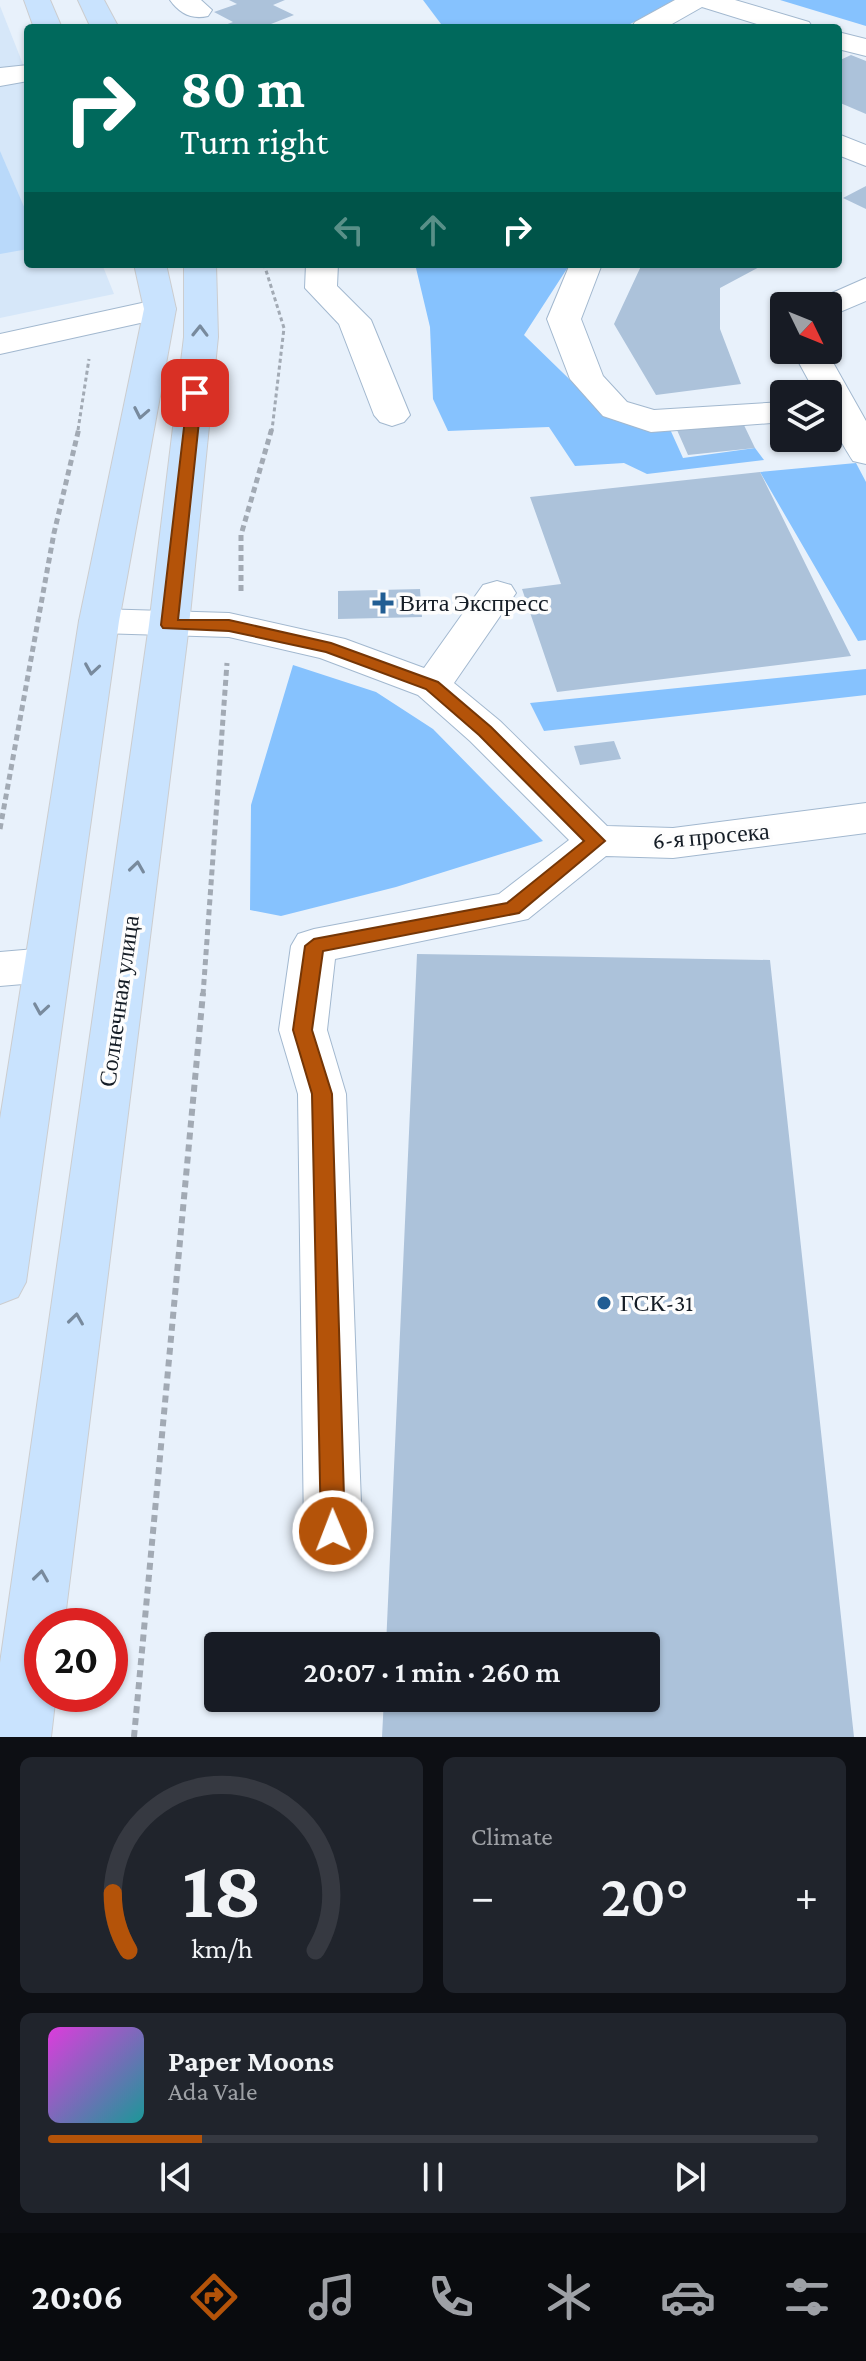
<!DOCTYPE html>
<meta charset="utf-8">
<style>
:root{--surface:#171b24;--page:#20242c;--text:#f1f3f6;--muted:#9ea1a6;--line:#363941;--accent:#b45309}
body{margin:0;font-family:"Crimson Pro",serif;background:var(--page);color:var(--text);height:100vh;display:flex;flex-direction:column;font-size:30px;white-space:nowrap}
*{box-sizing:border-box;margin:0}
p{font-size:26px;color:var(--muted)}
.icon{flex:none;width:44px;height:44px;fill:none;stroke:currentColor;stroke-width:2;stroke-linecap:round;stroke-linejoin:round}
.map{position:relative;height:1737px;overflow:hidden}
.side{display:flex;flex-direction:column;gap:20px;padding:20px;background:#0d0f14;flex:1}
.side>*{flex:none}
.banner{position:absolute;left:24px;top:24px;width:818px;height:244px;border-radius:8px;box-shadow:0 2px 6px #0004;background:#00695c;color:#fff;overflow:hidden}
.needle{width:52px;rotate:133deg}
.buttons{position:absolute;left:770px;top:292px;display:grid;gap:16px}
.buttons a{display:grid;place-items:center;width:72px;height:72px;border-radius:8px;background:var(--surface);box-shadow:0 2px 6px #0004;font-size:40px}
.speed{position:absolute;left:24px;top:1608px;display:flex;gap:16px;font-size:40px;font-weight:700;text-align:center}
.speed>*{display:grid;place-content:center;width:104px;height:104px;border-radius:50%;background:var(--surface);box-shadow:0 2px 6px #0004;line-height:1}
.speed .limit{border:12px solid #d22;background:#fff;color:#111}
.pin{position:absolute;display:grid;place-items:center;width:68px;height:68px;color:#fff;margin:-34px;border-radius:16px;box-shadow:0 4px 12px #0006}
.me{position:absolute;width:88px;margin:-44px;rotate:359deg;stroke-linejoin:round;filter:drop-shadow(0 0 6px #0008)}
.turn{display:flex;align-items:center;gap:28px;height:168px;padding:0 24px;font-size:36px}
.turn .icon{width:104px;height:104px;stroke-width:2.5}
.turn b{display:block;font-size:56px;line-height:68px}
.lanes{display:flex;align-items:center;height:76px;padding:0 24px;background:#0003;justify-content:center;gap:40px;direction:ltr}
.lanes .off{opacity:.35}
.big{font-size:60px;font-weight:600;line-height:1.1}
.side .card{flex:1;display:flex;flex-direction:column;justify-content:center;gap:12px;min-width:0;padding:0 28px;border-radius:12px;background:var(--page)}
.side .dial{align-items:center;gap:0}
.dial svg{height:208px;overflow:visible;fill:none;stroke:var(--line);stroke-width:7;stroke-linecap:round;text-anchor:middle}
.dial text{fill:var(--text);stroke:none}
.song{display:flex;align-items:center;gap:24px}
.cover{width:96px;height:96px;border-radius:12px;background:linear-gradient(135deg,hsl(300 70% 55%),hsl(180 70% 35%))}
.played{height:8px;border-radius:4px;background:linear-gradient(90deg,var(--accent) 20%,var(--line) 20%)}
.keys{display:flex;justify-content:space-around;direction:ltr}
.heat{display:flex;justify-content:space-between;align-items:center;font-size:44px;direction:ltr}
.side .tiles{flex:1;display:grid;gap:20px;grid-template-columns:1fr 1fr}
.card:last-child{grid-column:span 2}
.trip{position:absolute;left:204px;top:1632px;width:456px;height:80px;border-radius:8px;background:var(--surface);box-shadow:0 2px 6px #0004;font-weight:600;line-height:80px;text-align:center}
.dock{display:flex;height:128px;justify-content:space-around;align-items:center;background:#090b0e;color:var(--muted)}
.dock .icon{width:56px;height:56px}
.dock .current{color:var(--accent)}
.dock b{font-size:36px;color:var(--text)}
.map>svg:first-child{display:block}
</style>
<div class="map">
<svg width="866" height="1737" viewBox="0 0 866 1737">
<rect width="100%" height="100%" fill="#e8f1fb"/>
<!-- built -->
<path fill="#d6e7f9" d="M0,6L28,77V264H102L114,294L0,318Z"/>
<!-- green -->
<path fill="#b9d9fa" d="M0,151L28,216V249L0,254Z"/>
<!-- forest -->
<path fill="#86c2fe" d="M423,0H674L623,28H444Z
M780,0H866V26Z
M427,264H570L524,335L598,407L669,427L683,458L755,448L764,460L647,474L624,463L575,466L549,427L448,431L433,399L430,327L416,268Z
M856,463L866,482V640L858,641L760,472Z
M293,665L376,692L433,729L543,841L396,887L281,916L250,910L251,805Z
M866,669V695L544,731L530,703Z"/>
<!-- building -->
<path fill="#acc2da" d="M229,0H285L273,5L294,15L271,24L279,28H217L233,22L214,12L237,4Z
M851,55L866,61V114L838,102V61Z
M866,186V209L843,198Z
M642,264H765L720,288V329L741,384L656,395L614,324Z
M743,423L755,448L688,455L677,430Z
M760,472L851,656L557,692L522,589L561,584L530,497Z
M420,589L422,617L338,619V591Z
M614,741L621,759L580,765L574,746Z
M417,954L770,960L854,1737H382L384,1698H646V1646H386Z"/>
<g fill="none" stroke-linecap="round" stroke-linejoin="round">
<defs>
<path id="minor" d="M170,0H201L212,10L208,16C192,20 179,13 170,0Z
M675,0H735L809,22L813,28H770L702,7L665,28H631L635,22Z
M838,32L866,39V56L838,49Z
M28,65V81L0,86V68Z
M838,134L866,145V166L838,155Z
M306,264H338L337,286L371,320L410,415L404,422L392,426L380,422L374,415L339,324L305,288Z
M570,264H602L581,319L603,376L627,402L654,410L784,402V422L651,432L603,416L570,379L547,319Z
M866,278V301L828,317V306H812L816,300Z
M160,299L172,302L176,309L172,316L0,354V334Z
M792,350H826L866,421V464L853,461C839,439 828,420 828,394H816Z
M497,581L511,585L516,593L454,683L500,721L607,826L673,828L866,803V833L673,858L606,856L528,919L335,959L327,1030L346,1094L362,1531L353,1550L333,1557L313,1550L304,1531L298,1094L279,1030L291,946L298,934L314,929L499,894L569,840L470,741L418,695L320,658L229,637L99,633L85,630L79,621L85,612L99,609L229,613L345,639L424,668L483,585Z
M47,948L63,953L70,965L63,977L47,982L0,986V952Z"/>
<path id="major" d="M24,0H50L62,28H34Z
M78,0H104L119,28H91Z
M134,264H166L176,309L119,621L26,1282L18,1297L0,1304V1119L79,621L144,309Z
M184,264H216L218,337L189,625L64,1626H42V1694H56L51,1737H0V1663L149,625L184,337Z"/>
</defs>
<!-- minor casing -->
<use href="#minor" stroke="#a2b8cf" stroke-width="2"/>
<!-- major casing -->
<use href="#major" stroke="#cccdcf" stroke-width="2"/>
<!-- path-far2 -->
<path stroke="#a2aab4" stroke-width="3" stroke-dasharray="4 3" stroke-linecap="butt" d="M264,264L284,328L272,430
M78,430L89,359"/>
<!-- path-far1 -->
<path stroke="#a2aab4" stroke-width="5" stroke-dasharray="6 4" stroke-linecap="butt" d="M241,591V535L272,428
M0,829L54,533L79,428
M203,995L227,663"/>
<!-- path -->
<path stroke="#a2aab4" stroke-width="6" stroke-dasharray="7 5" stroke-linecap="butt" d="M134,1737L203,993"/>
<!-- minor -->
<use href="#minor" fill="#fff" fill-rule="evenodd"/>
<!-- major -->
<use href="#major" fill="#c9e3fe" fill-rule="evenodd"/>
</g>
<!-- one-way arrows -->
<defs><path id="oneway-chevron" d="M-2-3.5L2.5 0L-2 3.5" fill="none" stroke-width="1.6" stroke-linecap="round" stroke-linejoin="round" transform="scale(2)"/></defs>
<g stroke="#788a9d">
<use href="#oneway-chevron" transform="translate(200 331) rotate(-89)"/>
<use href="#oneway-chevron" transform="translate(141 413) rotate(101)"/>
<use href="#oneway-chevron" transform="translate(92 669) rotate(99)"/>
<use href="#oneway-chevron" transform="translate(137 867) rotate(-82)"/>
<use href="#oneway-chevron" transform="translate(41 1009) rotate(99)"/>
<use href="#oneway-chevron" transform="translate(76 1319) rotate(-82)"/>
<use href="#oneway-chevron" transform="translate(41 1576) rotate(-82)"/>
</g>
<!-- route -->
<path fill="#b45309" stroke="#753606" stroke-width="2" d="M195,389L202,393L178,620H229L331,643L438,682L491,727L605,841L519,913L323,951L312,1030L332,1094L345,1531L342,1539L333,1542L325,1539L321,1531L312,1094L293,1030L305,946L314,939L507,903L584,841L479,735L426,689L326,652L229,631L163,628L161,625L188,393Z"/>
<!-- markers -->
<g fill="#215d93" stroke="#fdfdfd" stroke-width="3">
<path d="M379 591h8v8h8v8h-8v8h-8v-8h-8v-8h8z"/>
<circle cx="604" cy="1303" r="8"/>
</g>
<g text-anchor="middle" stroke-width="7" stroke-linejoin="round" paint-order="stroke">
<!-- poi labels -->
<g font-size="24" fill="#151d26" stroke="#fdfdfd" text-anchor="start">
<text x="399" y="611">Вита Экспресс</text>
<text x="620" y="1311">ГСК-31</text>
</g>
<!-- street labels -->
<g font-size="24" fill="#151d26" stroke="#fdfdfd">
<text transform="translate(711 836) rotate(-5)" y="8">6-я просека</text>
<text transform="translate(119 1001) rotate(-82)" y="8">Солнечная улица</text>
</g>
</g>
</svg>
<div class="buttons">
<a><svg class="needle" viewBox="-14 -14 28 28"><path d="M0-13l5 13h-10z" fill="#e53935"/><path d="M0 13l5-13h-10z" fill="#9ea1a6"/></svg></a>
<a><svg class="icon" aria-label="layers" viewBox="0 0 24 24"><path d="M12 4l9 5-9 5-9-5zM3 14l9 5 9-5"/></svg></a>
</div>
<div class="speed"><div class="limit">20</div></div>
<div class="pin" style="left:195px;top:393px;background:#d93025"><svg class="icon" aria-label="arrive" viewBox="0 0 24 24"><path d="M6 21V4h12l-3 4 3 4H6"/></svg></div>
<svg class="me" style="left:333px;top:1531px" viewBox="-20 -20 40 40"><circle r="17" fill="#b45309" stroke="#fff" stroke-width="3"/><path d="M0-11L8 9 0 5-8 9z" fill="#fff"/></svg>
<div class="trip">20:07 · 1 min · 260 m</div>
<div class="banner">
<div class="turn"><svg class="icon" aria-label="right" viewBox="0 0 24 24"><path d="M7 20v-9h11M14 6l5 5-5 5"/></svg><div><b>80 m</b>Turn right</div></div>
<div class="lanes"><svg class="icon off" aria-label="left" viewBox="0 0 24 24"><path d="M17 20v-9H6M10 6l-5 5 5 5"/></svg><svg class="icon off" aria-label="ahead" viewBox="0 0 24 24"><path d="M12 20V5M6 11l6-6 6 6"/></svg><svg class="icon" aria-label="right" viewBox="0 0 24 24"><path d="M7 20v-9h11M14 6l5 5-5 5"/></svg></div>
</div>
</div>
<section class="side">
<div class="tiles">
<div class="card dial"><svg viewBox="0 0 100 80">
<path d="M14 69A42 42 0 1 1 86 69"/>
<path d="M14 69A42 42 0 0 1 8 47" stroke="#b45309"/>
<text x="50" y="56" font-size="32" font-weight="700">18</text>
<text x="50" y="72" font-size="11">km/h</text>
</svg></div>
<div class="card"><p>Climate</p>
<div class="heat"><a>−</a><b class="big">20°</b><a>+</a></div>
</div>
<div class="card">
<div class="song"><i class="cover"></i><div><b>Paper Moons</b><p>Ada Vale</p></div></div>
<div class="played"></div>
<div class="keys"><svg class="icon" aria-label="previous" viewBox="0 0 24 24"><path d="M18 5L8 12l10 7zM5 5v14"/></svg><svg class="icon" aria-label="pause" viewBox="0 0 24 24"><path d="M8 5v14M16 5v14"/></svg><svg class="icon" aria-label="next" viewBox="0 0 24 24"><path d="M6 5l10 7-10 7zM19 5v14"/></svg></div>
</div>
</div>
</section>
<nav class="dock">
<b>20:06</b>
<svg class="icon current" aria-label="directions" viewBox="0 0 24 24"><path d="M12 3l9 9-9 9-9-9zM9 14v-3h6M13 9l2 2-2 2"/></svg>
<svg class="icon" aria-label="music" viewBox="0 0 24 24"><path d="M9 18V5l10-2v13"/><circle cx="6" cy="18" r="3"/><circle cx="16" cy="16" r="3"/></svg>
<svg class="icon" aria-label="phone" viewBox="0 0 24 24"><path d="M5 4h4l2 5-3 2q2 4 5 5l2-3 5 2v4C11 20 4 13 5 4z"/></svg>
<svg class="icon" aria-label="climate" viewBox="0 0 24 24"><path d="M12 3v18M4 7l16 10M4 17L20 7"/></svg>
<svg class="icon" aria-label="car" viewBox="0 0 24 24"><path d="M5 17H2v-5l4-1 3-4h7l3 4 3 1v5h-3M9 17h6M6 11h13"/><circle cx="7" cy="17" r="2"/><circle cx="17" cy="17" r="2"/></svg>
<svg class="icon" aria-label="filters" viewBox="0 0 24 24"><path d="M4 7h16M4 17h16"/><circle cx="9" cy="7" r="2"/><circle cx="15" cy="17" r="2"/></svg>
</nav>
